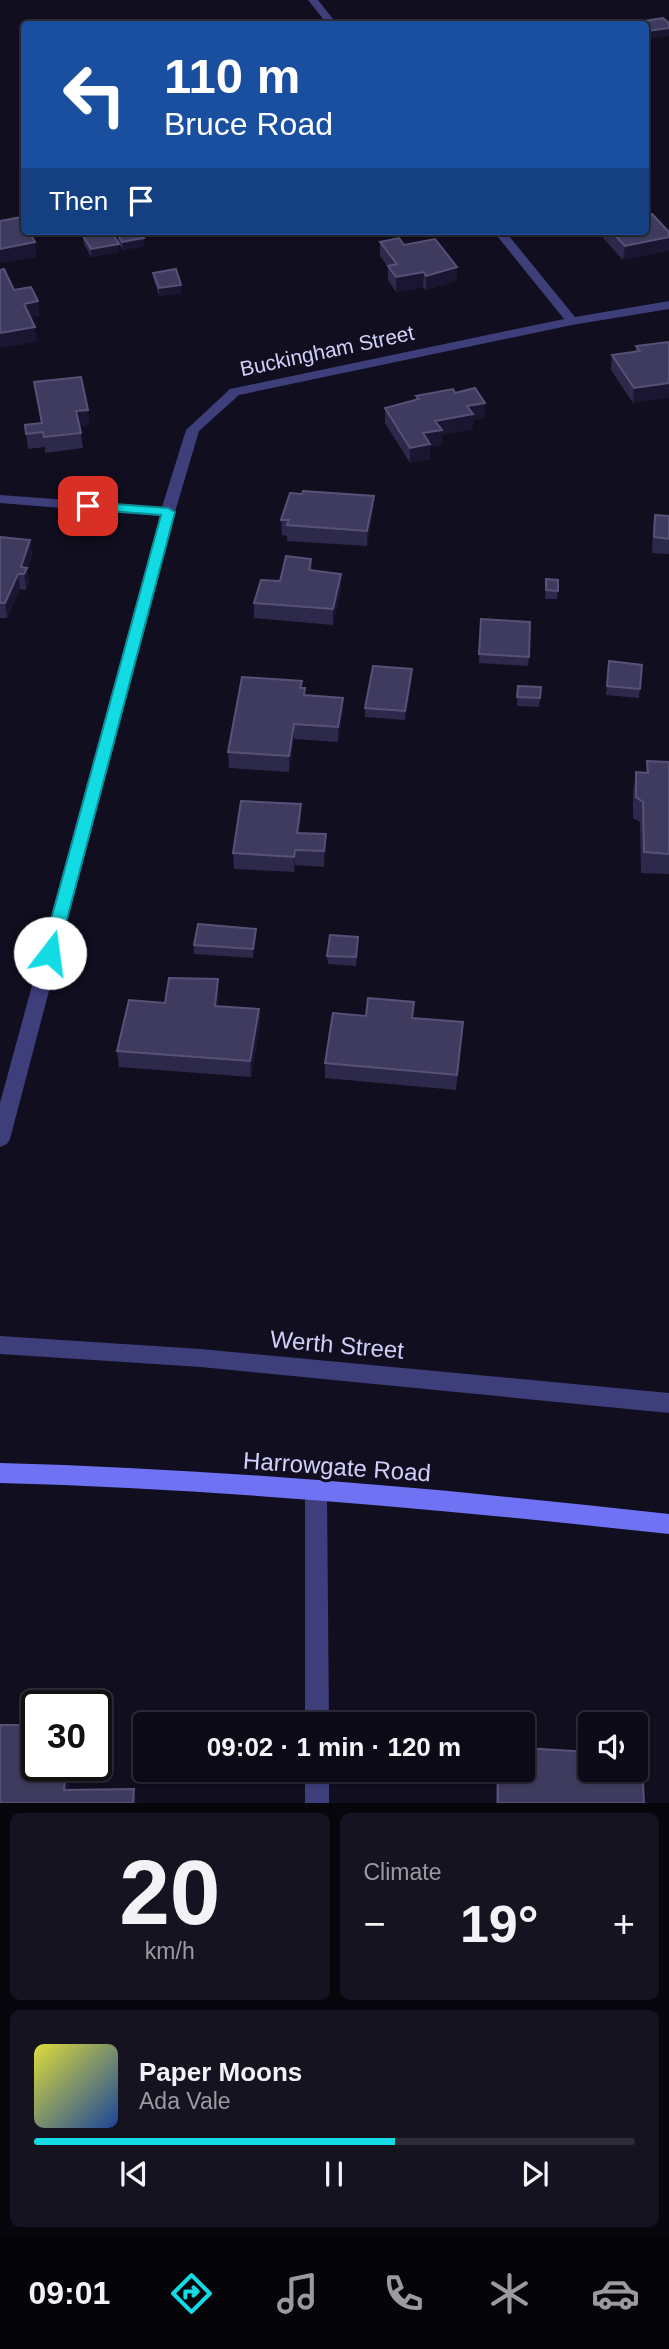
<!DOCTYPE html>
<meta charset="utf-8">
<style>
:root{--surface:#0c0a17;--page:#151320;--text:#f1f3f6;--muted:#9a9aa1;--line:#2c2b36;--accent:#13dbe4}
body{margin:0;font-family:Helvetica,sans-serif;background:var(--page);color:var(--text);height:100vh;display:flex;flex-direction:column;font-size:26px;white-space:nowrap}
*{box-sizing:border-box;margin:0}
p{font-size:23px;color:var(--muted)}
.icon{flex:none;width:38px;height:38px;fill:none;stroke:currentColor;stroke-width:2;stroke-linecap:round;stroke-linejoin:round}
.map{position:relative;height:1803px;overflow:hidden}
.details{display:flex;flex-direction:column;gap:10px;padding:10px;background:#07060d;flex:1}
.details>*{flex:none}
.hud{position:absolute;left:21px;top:21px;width:628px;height:214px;border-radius:7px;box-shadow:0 2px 5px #0004,0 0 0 2px var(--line);background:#1a4fa0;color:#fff;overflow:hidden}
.controls{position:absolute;left:578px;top:1712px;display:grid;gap:14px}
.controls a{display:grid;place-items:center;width:70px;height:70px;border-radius:7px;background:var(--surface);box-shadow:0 2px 5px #0004,0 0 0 2px var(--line);font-size:35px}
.speed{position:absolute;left:21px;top:1690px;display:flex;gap:14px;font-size:35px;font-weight:700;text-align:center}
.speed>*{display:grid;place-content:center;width:91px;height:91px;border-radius:50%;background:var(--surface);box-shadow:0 2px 5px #0004,0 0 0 2px var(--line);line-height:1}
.speed .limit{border:4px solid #111;border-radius:10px;background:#fff;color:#111}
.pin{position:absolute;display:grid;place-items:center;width:60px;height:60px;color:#fff;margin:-30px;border-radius:14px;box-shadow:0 4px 10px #0006}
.me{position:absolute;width:77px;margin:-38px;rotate:15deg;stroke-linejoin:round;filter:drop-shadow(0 0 5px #0008)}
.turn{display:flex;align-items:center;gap:24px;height:147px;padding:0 28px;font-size:32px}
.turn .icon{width:91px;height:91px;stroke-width:2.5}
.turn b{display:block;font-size:49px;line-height:60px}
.then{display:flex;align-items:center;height:66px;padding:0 28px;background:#0003;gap:14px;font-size:26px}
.big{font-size:52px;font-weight:800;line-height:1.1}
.details .tile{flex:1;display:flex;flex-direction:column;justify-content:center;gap:10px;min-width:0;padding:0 24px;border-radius:10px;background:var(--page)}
.details .dial{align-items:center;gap:0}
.dial b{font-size:91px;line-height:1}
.song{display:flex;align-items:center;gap:21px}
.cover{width:84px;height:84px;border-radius:10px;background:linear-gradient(135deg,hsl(60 70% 55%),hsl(220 70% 35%))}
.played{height:7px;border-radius:4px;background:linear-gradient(90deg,var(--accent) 60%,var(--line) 60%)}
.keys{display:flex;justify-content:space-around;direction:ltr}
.heat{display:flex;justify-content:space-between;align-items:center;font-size:38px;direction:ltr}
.details .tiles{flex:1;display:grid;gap:10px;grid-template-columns:1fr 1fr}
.tile:last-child{grid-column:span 2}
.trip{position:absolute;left:133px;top:1712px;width:402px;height:70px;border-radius:7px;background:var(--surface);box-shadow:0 2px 5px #0004,0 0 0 2px var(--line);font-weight:800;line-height:70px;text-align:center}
.menu{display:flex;height:112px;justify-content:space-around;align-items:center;background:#050409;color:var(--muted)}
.menu .icon{width:49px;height:49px}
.menu .on{color:var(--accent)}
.menu b{font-size:32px;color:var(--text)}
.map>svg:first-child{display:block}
</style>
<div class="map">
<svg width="669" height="1803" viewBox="0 0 669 1803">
<rect width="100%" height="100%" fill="#100e1f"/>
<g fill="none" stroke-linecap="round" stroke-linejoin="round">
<!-- street -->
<path fill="#3d3e7a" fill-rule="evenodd" d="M308,0H318L337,24H327Z
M493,231H505L575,317L669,301V309L572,325L239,395L199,431L175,512L10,1139L7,1144L0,1147V1103L160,516L0,503V495L162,507L186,430L230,389L564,319Z
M0,1336L201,1349L669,1393V1413L201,1367L0,1354Z
M316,1481L324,1484L327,1491L329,1724H305V1491L308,1484Z
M305,1769H329V1803H305Z"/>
<!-- secondary -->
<path fill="#6f73f3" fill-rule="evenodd" d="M0,1463C224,1469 446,1489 669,1514V1534C446,1510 224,1489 0,1483Z"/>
</g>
<!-- wall -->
<path fill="#2d294b" d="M637,22L669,23V35L647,39L646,38V24H637Z
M603,231H646L623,260L603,238Z
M118,235L144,238V246L123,250L118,243Z
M83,236L119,244V252L91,257L84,244Z
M380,242L404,245L457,267L456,281L426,290L423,287L396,292L388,280V267L380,256Z
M153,273L182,293L159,296L154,281Z
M669,342L633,403L611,370L612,355L635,352L636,346Z
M34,382L88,410L89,425L80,426L83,448L45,453V447L28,449L25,425L41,423Z
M455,393L485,403L484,418L473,420L472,429L442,435V445L430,447V459L410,463L385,423V408L416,400V396Z
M373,511L367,546L287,541V536L282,535L281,520Z
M655,515L669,516V554L652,553L653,530Z
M0,537L30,540L32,555L27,570L29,583L26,590L20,589L7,618H0Z
M311,559L312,571L341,574V589L333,625L254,618V603L280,581Z
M546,579L558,591L557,599H545Z
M481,619L529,657L528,666L479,663Z
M609,661L642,665L639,698L606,695Z
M412,669V678L405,720L365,717V708Z
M302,681V688H305V695L343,698V713L338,742L294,739L289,772L229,768L228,752Z
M518,686L541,687L539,707L517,706Z
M647,761L669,762V874L641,873L640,822L633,818V793L636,772L646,773Z
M301,820L299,833L326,834V850L324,867L295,865L294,872L234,869L233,853Z
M256,937L253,958L194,954V945Z
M358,945L356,966L328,964L327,956Z
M219,995L218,1006L259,1009L260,1025L251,1077L119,1067L117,1051L165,1003Z
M366,1016L413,1018L463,1022L456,1090L325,1078V1063Z
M496,1769H523L638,1777L644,1803H496Z"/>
<!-- shaded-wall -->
<path fill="#1a1632" d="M669,28V35L647,39L648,31Z
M669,237V251L623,260L625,246Z
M144,238V246L123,250L122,242Z
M35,242L37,257L0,263V249Z
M119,244V252L91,257V249Z
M457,267L456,281L426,290V276Z
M424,272L423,287L396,292V277Z
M181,285L182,293L159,296V288Z
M38,301L40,316L25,318L24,304Z
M35,327L37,342L0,348V333Z
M669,383V398L633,403L634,388Z
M485,403L484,418L473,420L472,429L442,435V445L430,447V459L410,463V448L423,433L435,421L467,406Z
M88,410L89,425L78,426L76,411Z
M374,496L373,511L367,546V531Z
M30,540L32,555L27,570L29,583L26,590L24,574L21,567Z
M18,574L20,589L7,618L5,603Z
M341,574V589L333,625V609Z
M412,669V678L405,720V711Z
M343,698V713L338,742V727Z
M294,724V739L289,772V756Z
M301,804V820L297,848V833Z
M326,834V850L324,867V851Z
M295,850V865L294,872V857Z
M256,929V937L253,958V949Z
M218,979L219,995L216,1022L215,1006Z
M259,1009L260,1025L251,1077L250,1061Z
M66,1766H71L68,1803L64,1790Z
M134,1789L137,1803H133Z"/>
<!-- building -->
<path fill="#3f3b5e" stroke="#565277" stroke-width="2" d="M663,18L669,23V28L648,31L646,29V24H640L637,22Z
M21,38H24V47H23Z
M652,214L669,232V237L625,246L611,231H646V215Z
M22,217L24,222V231H29L35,242L0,249V221Z
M111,231L119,244L91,249L83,236Z
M139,231L144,238L122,242L118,235Z
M399,238L404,245L435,239L457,267L426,276L424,272L396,277L388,266L397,264L380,242Z
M4,269L14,290L31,287L38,301L24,304L35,327L0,333V270Z
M176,269L181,285L159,288L153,273Z
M669,342V383L634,388L612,355L640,351L636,346Z
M81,377L88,410L76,411L81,433L44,437L43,432L26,434L25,425L42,423L34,382Z
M475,388L485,403L467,406L473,414L435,421L442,430L423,433L430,444L410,448L385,408L419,399L416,396L453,389L455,393Z
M303,491L374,496L367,531L287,525L289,520H281L290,493L302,494Z
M655,515L669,516V539L654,537Z
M0,537L30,540L21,567L27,568L24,574H18L5,603H0Z
M286,556L311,559L309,570L341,574L333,609L254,603L261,580L280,581Z
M546,579L558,580V591L546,590Z
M481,619L530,622L529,657L479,654Z
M609,661L642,665L640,689L607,686Z
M373,666L412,669L405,711L365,708Z
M242,677L302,681L300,688H305L304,695L343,698L338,727L294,724L289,756L228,752Z
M518,686L541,687L540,698L517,697Z
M647,761L669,762V854L644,852L643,802L636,797V772L648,773Z
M241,801L301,804L297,833L326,834L324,851L295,850L294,857L233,853Z
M198,924L256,929L253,949L194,945Z
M330,935L358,937L356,957L327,956Z
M169,978L218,979L215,1006L259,1009L250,1061L117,1051L129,1000L165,1003Z
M368,998L414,1002L412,1018L463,1022L457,1075L325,1063L333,1013L366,1016Z
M0,1725H37V1766H66L64,1790L134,1789L133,1803H0Z
M523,1748L590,1752V1769H635L636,1754L638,1777L643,1783L644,1803H498V1769H523Z"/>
<!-- route -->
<path fill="#13dbe4" stroke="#0c8e94" stroke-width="2" d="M88,502L168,508L175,512L58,953L50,959L42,953L161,515L83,509V503Z"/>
<g text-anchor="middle" stroke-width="6" stroke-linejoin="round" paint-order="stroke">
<!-- street labels -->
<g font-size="21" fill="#d2d0fb" stroke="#100e1f">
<text transform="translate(327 351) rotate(-12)" y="7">Buckingham Street</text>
</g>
<!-- near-street labels -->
<g font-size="24" fill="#d2d0fb" stroke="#100e1f">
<text transform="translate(337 1345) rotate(5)" y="8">Werth Street</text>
<text transform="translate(337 1467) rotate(4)" y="8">Harrowgate Road</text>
</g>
</g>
</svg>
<div class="controls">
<a><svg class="icon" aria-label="sound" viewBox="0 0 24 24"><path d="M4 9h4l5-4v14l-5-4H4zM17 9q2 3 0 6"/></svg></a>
</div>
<div class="speed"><div class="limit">30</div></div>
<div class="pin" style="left:88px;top:506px;background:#d93025"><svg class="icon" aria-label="arrive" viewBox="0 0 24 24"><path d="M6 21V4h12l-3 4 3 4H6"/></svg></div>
<svg class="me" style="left:50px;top:953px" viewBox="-20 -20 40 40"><circle r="19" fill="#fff"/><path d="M0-13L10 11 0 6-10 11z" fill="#13dbe4"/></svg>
<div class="trip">09:02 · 1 min · 120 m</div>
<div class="hud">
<div class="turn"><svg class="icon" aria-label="left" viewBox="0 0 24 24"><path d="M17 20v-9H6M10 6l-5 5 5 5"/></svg><div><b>110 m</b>Bruce Road</div></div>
<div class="then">Then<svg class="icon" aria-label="arrive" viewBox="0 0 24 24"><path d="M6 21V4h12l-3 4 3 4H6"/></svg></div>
</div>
</div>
<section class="details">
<div class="tiles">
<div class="tile dial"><b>20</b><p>km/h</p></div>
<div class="tile"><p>Climate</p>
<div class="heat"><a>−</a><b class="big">19°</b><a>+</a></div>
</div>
<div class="tile">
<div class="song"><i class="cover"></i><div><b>Paper Moons</b><p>Ada Vale</p></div></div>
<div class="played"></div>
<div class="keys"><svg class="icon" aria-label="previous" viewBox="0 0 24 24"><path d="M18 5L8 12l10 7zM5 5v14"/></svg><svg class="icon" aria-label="pause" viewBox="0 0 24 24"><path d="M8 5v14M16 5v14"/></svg><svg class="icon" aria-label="next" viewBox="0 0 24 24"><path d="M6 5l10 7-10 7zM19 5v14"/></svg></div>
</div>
</div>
</section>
<nav class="menu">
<b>09:01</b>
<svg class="icon on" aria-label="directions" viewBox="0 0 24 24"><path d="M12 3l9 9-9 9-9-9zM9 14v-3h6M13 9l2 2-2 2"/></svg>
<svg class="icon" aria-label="music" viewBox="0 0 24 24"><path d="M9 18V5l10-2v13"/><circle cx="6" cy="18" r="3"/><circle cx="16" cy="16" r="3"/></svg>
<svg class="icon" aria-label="phone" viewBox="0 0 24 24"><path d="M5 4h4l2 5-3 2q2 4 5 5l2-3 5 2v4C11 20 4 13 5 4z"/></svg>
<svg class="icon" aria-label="climate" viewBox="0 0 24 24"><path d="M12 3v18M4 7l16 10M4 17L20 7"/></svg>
<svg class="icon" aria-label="car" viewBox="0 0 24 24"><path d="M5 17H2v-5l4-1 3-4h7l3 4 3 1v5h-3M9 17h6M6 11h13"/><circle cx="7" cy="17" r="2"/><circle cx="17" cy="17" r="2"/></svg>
</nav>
